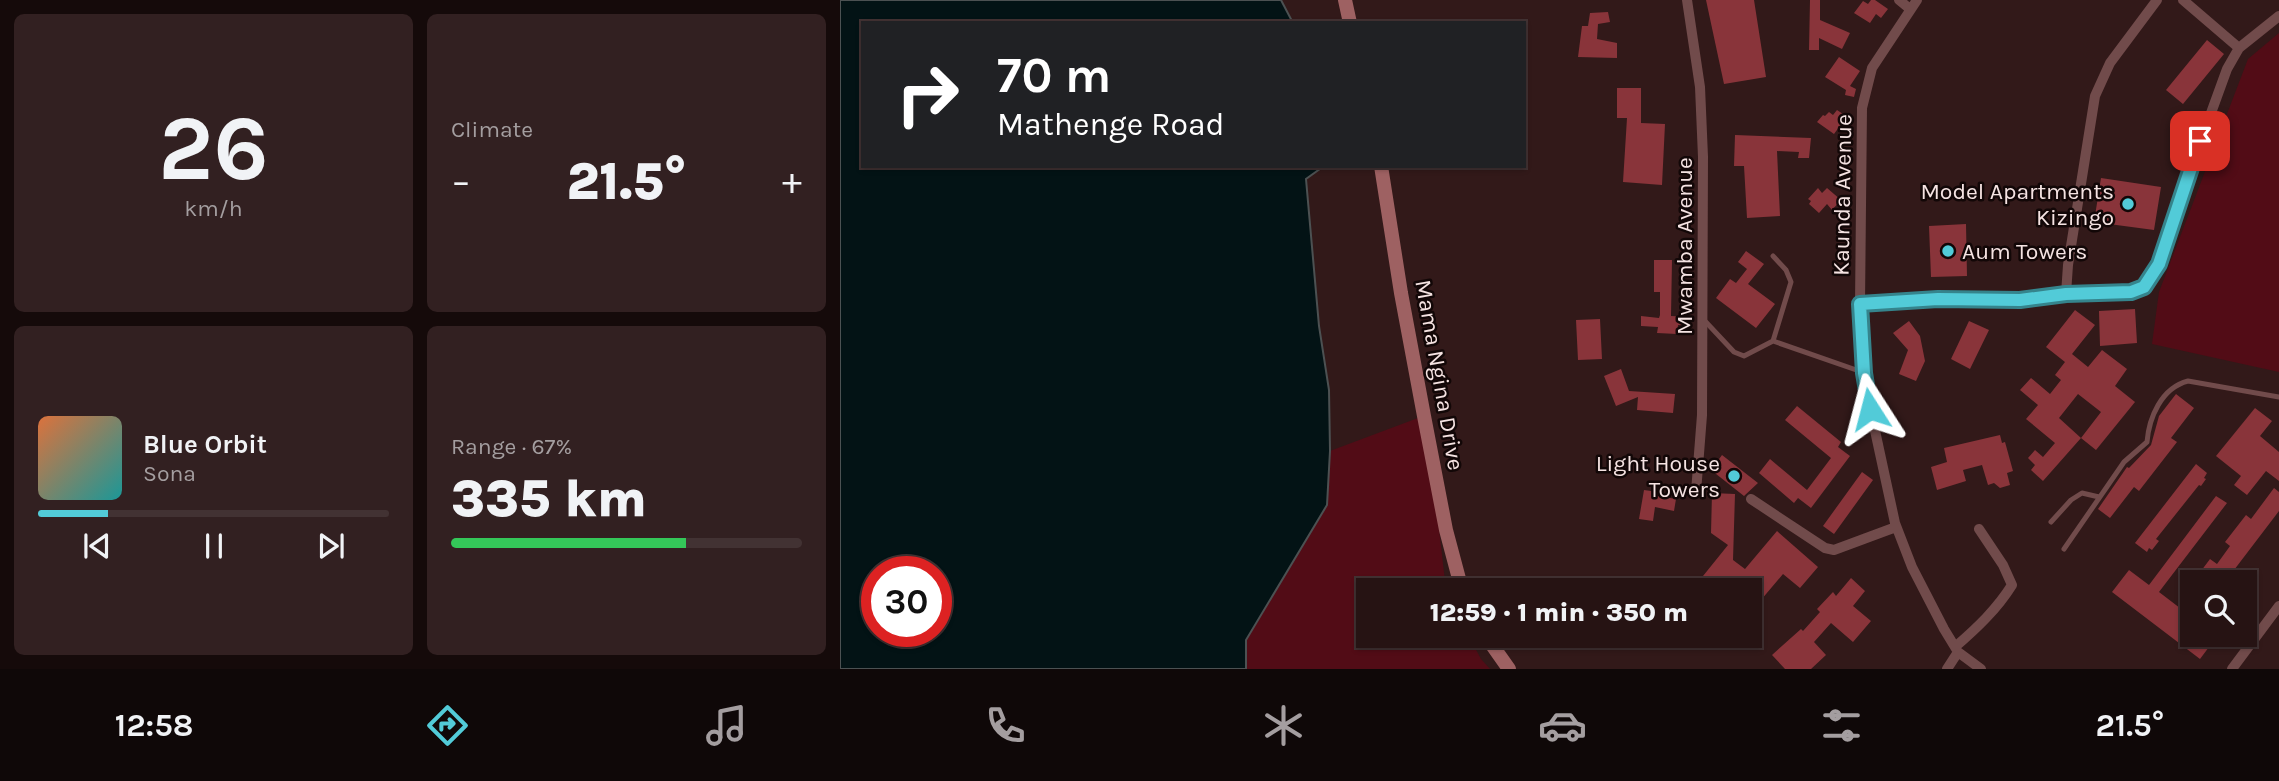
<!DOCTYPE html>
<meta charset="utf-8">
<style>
:root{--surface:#261313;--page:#322021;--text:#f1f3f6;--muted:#a49ea0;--line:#423233;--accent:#52cbd8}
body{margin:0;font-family:Karla,sans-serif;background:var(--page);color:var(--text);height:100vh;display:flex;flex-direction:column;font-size:26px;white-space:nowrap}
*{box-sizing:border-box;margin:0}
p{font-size:23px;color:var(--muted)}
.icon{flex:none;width:38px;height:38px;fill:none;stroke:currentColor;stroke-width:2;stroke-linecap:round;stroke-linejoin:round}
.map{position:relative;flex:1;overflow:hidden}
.details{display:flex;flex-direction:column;gap:14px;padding:14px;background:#150a0a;width:840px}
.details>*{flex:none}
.top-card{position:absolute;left:21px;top:21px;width:665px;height:147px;border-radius:0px;box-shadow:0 2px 5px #0004,0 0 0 2px var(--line);background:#202124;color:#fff;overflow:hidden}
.controls{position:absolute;left:1340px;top:570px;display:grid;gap:14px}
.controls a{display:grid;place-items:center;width:77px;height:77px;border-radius:0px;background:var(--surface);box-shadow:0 2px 5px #0004,0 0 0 2px var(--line);font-size:35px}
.speed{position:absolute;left:21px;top:556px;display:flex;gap:14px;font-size:35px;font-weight:700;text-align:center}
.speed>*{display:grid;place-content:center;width:91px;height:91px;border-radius:50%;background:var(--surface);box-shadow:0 2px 5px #0004,0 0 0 2px var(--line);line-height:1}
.speed .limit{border:10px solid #d22;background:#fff;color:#111}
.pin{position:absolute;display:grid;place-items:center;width:60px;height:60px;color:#fff;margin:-30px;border-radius:14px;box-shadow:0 4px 10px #0006}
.me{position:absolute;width:77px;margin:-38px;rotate:351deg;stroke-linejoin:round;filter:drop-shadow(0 0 5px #0008)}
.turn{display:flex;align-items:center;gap:24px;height:147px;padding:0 21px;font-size:32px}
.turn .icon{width:91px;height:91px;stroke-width:2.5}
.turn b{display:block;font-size:49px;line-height:60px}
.big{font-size:52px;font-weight:800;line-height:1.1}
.details .card{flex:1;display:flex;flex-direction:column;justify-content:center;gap:10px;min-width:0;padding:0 24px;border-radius:10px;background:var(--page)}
.details .dial{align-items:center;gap:0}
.dial b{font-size:91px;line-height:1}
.song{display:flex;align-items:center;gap:21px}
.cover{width:84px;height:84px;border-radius:10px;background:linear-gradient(135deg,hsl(20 70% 55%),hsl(180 70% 35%))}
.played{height:7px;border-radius:4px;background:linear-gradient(90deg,var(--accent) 20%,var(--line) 20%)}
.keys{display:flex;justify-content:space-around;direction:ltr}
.heat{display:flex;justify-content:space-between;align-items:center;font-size:38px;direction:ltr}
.charge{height:10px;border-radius:5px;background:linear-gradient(90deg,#34c759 67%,var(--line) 0)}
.details .tiles{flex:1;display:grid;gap:14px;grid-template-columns:repeat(2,1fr)}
.trip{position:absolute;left:516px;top:578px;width:406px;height:70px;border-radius:0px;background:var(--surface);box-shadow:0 2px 5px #0004,0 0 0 2px var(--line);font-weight:800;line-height:70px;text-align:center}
.tab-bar{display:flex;height:112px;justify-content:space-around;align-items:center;background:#0f0808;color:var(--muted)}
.tab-bar .icon{width:49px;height:49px}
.tab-bar .on{color:var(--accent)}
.tab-bar b{font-size:32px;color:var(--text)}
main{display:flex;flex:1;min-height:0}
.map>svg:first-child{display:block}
</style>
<main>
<section class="details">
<div class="tiles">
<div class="card dial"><b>26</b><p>km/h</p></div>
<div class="card"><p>Climate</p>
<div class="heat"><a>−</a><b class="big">21.5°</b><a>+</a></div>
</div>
<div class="card">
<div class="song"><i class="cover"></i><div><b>Blue Orbit</b><p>Sona</p></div></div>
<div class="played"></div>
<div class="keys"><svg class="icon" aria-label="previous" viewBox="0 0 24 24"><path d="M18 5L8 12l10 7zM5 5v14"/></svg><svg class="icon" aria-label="pause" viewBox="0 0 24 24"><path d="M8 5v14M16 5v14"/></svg><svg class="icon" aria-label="next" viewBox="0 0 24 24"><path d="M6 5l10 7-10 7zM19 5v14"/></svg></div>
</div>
<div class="card"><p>Range · 67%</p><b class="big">335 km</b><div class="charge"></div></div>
</div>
</section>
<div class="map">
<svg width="1439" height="669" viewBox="0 0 1439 669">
<rect width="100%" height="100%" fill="#321919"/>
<!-- green -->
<path fill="#520c16" d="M1439,33V372L1312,344L1319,292L1408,59Z
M586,415L606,590H528V635H628L641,659L650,669H406V640L487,505L490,451Z"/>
<!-- water -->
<path fill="#031315" stroke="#4c5152" stroke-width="2" fill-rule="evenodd" d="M0,0H441L453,23H23V166H484L466,179L479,326L489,390L490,451L487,505L406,640V669H0ZM37,572H96V632H37Z"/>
<!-- building -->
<path fill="#89343a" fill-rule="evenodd" d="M866,0H914L926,77L884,84Z
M970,0H980V20L1010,33L1002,49L979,38V50H969Z
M1031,0H1035L1048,9L1041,18L1036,14L1030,23L1014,13L1023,1L1028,4Z
M768,12L770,22L758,24L757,39L777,43V58L738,57L742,26H748L750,13Z
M1367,40L1384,54L1343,104L1326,90Z
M999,57L1020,71L1010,86L1016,89L1014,97L1005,95L1006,90L985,77Z
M777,88H801V123L825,124L822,185L783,182L787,118H777Z
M997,110L1012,120L1007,127L1002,123L994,134L977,122L983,115L985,116L989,112L993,115Z
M895,135L971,138L969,158H958L959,152L937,151L940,216L907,218L904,166H894Z
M1261,178L1321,187L1314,230L1254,222Z
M978,188L982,193L987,188L1001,200L992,210L987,204L979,213L969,204L971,201L968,199Z
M1126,224L1127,276L1091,277L1089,226Z
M906,251L924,264L908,284L935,304L916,328L876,298L890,279L896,283L907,269L898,262Z
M814,260H832L831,316L848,317L847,325H838L837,334L817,333L818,327L801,326V316L819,318L820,315V292H814Z
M1295,309L1297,343L1260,346L1259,311Z
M1235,310L1255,325L1232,354L1248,367L1262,350L1287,369L1275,386L1295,402L1256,450L1241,438L1203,481L1191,470L1195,465L1188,458L1195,450L1203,457L1215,443L1186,419L1198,405L1180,390L1191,378L1210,394L1221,380L1215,375L1225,362L1206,347ZM1238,394L1261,412L1241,438L1219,418Z
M760,319L762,359L738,360L736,320Z
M1069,321L1080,336L1085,361L1076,381L1059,374L1068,350L1053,333Z
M1129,321L1149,330L1130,369L1111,359Z
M781,369L789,391L835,394L833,413L797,410L798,397L776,406L764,376Z
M1336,394L1354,408L1331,438L1337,442L1299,491L1294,487L1270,518L1258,509L1287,467L1289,468L1311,445L1319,416Z
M957,406L1001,442L998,447L1010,456L971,508L958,498L954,503L919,473L930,459L967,490L991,458L945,420Z
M1415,408L1432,421L1420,436L1439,452V481L1426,471L1407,495L1394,485L1401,476L1376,456Z
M1160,435L1162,443L1165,442L1173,471L1167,473L1170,485L1160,488L1154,483L1148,485L1142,465L1123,470L1126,481L1097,490L1091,467L1107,462L1104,448Z
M882,455L918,483L904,496L871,470Z
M1356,464L1367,473L1364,478L1366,479L1361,486L1359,485L1316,539L1319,541L1312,550L1309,548L1307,552L1295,543Z
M1022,472L1033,480L994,534L983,526Z
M1434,488L1439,492V511L1391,574L1402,583H1376L1361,571L1370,559L1377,564L1390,546L1385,542L1406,515L1411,519Z
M804,490L818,492V496L836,499L834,511L815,507L813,521L799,519Z
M872,493L895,494L893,560L905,569L937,531L978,567L960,588L943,574L910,613V590H880L863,576L888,545L871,533Z
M1376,496L1387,503L1319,592L1353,618V635H1378L1360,659L1272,592L1289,570L1309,585Z
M1011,578L1025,591L1013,606L1031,621L1013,642L991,623L974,642L986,655L971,669H945L932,655L961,629L963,631L980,612L977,609L993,592L996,596Z"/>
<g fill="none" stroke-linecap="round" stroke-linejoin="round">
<!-- lane -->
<path stroke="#714b4b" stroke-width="5" d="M933,256L946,270L951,282L933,341
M864,320L894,352L904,356L933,341L1025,373
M1211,522L1231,500L1242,493L1259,497
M1224,549L1284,462L1307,442C1309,418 1321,388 1348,381L1439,397"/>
<!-- street -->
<path stroke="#714b4b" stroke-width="10" d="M847,0L860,87L863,157L862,415L856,492
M1059,0L1070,9
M1077,0L1032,68L1022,108L1020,304L1023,354L1026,389L1055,523L1072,567L1104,629L1118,652L1141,669
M1343,0L1399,48
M1226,294L1228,265L1255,96L1270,63L1317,0
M1020,304L1098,299L1180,300L1226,294L1291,292L1304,287L1319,264L1347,179L1387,69L1399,48L1439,16
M911,499L985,548L994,550L1056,527
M1115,647C1137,628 1157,609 1172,585L1163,565L1139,529
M1107,669L1118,652
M1392,669L1439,606"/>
<!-- secondary -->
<path stroke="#9e6162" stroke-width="14" d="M505,0L510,23
M541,166L561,293L584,416L606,530L622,590
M645,635L669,669"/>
</g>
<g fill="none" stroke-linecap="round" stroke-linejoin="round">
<defs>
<path id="route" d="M1030,409L1024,373L1020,304L1098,299L1180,300L1226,294L1291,292L1304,287L1319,264L1360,141"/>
</defs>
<!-- route casing -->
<use href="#route" stroke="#35848c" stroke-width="18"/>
<!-- route -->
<use href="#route" stroke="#52cbd8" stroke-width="12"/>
</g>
<!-- markers -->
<g fill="#52cbd8" stroke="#120707" stroke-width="2.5">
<circle cx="1288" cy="204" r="7"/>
<circle cx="1108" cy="251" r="7"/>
<circle cx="894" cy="476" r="7"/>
</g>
<g text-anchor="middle" stroke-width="5" stroke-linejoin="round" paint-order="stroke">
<!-- poi labels -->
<g font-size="23" fill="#f5e3e2" stroke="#120707" text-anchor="end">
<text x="1274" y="199">Model Apartments<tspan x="1274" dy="26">Kizingo</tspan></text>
<text x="1122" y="259" text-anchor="start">Aum Towers</text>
<text x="880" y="471">Light House<tspan x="880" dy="26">Towers</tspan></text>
</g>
<!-- street labels -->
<g font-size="23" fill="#f5e3e2" stroke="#120707">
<text transform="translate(1002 195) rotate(-89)" y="8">Kaunda Avenue</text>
<text transform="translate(844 246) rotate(-90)" y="8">Mwamba Avenue</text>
<text transform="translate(600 375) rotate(80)" y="8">Mama Ngina Drive</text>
</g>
</g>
</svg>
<div class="controls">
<a><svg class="icon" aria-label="search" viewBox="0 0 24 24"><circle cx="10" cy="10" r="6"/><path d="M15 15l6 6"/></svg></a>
</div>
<div class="speed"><div class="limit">30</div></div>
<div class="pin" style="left:1360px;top:141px;background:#d93025"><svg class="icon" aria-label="arrive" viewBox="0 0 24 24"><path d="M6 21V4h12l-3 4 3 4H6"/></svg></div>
<svg class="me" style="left:1030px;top:409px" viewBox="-20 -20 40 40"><path d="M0-17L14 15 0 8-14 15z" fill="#52cbd8" stroke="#fff" stroke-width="4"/></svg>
<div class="trip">12:59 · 1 min · 350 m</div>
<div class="top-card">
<div class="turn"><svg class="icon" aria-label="right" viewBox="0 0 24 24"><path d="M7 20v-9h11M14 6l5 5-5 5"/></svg><div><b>70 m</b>Mathenge Road</div></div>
</div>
</div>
</main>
<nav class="tab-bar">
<b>12:58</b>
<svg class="icon on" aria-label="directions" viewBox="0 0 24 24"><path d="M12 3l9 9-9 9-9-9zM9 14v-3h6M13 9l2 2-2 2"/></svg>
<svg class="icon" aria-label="music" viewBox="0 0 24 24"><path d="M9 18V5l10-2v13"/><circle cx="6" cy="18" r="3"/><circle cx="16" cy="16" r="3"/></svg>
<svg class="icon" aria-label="phone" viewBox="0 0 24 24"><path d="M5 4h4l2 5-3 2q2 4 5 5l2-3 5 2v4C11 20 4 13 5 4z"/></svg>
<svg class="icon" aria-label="climate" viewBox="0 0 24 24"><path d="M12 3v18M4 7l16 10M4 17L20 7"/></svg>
<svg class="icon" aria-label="car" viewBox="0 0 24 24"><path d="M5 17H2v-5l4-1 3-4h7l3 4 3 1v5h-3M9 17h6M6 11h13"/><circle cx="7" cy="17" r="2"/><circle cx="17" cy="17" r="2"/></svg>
<svg class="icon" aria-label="filters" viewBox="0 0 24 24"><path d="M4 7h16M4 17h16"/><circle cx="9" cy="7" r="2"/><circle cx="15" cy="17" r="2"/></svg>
<b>21.5°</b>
</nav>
